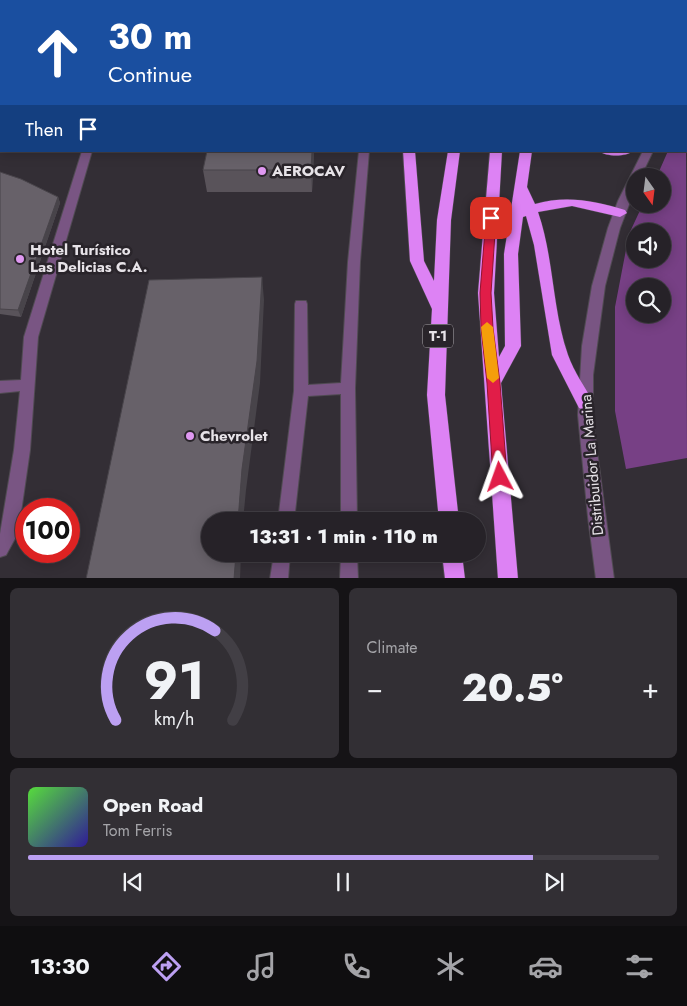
<!DOCTYPE html>
<meta charset="utf-8">
<style>
:root{--surface:#262228;--page:#322f34;--text:#f1f3f6;--muted:#a4a4a8;--line:#423f45;--accent:#bca0f2}
body{margin:0;font-family:Jost,sans-serif;background:var(--page);color:var(--text);height:100vh;display:flex;flex-direction:column;font-size:19px;white-space:nowrap}
*{box-sizing:border-box;margin:0}
p{font-size:16px;color:var(--muted)}
.icon{flex:none;width:28px;height:28px;fill:none;stroke:currentColor;stroke-width:2;stroke-linecap:round;stroke-linejoin:round}
.map{position:relative;height:578px;overflow:hidden}
.side{display:flex;flex-direction:column;gap:10px;padding:10px;background:#151316;flex:1}
.side>*{flex:none}
.hud{position:absolute;left:0px;top:0px;width:688px;height:152px;box-shadow:0 2px 12px #0003,0 0 0 1px var(--line);background:#1a4fa0;color:#fff;overflow:hidden}
.needle{width:32px;rotate:166deg}
.tools{position:absolute;left:626px;top:168px;display:grid;gap:10px}
.tools a{display:grid;place-items:center;width:45px;height:45px;border-radius:50%;background:var(--surface);box-shadow:0 2px 12px #0003,0 0 0 1px var(--line);font-size:25px}
.speed{position:absolute;left:15px;top:498px;display:flex;gap:10px;font-size:25px;font-weight:700;text-align:center}
.speed>*{display:grid;place-content:center;width:65px;height:65px;border-radius:50%;background:var(--surface);box-shadow:0 2px 12px #0003,0 0 0 1px var(--line);line-height:1}
.speed .limit{border:8px solid #d22;background:#fff;color:#111}
.pin{position:absolute;display:grid;place-items:center;width:42px;height:42px;color:#fff;margin:-21px;border-radius:10px;box-shadow:0 2px 8px #0006}
.me{position:absolute;width:55px;margin:-28px;rotate:356deg;stroke-linejoin:round;filter:drop-shadow(0 0 4px #0008)}
.turn{display:flex;align-items:center;gap:18px;height:105px;padding:0 25px;font-size:22px}
.turn .icon{width:65px;height:65px;stroke-width:2.5}
.turn b{display:block;font-size:35px;line-height:42px}
.then{display:flex;align-items:center;height:48px;padding:0 25px;background:#0003;gap:10px;font-size:19px}
.big{font-size:38px;font-weight:800;line-height:1.1}
.side .tile{flex:1;display:flex;flex-direction:column;justify-content:center;gap:8px;min-width:0;padding:0 18px;border-radius:8px;background:var(--page)}
.side .dial{align-items:center;gap:0}
.dial svg{height:130px;overflow:visible;fill:none;stroke:var(--line);stroke-width:7;stroke-linecap:round;text-anchor:middle}
.dial text{fill:var(--text);stroke:none}
.song{display:flex;align-items:center;gap:15px}
.cover{width:60px;height:60px;border-radius:8px;background:linear-gradient(135deg,hsl(110 70% 55%),hsl(250 70% 35%))}
.played{height:5px;border-radius:2px;background:linear-gradient(90deg,var(--accent) 80%,var(--line) 80%)}
.keys{display:flex;justify-content:space-around;direction:ltr}
.heat{display:flex;justify-content:space-between;align-items:center;font-size:28px;direction:ltr}
.side .tiles{flex:1;display:grid;gap:10px;grid-template-columns:1fr 1fr}
.tile:last-child{grid-column:span 2}
.trip{position:absolute;left:201px;top:512px;width:285px;height:50px;border-radius:25px;background:var(--surface);box-shadow:0 2px 12px #0003,0 0 0 1px var(--line);font-weight:800;line-height:50px;text-align:center}
.tab-bar{display:flex;height:80px;justify-content:space-around;align-items:center;background:#0f0e10;color:var(--muted)}
.tab-bar .icon{width:35px;height:35px}
.tab-bar .current{color:var(--accent)}
.tab-bar b{font-size:22px;color:var(--text)}
.map>svg:first-child{display:block}
</style>
<div class="map">
<svg width="687" height="579" viewBox="0 0 687 579">
<rect width="100%" height="100%" fill="#332e35"/>
<!-- green -->
<path fill="#774085" fill-rule="evenodd" d="M686,126L687,458L626,469L615,411V307L629,234L643,204H662V176H657L668,151H686ZM635,231H662V259H635ZM635,286H662V314H635Z"/>
<g fill="none" stroke-linecap="round" stroke-linejoin="round">
<defs>
<path id="minor" d="M687,20V25H686V20Z
M686,36H687V42H686Z
M686,46H687V52H686Z
M0,62H1V68H0Z
M0,73H1V79H0Z
M686,113H687V119H686Z
M0,115H1V122H0Z
M82,151H92L38,337L30,450L18,533L6,555L0,557V534L14,450L20,391L0,393V381L21,380L24,337Z
M359,151H369L360,262L355,388L357,521H341V394L308,396L294,521H278L294,391L295,304L296,301H306L307,304L308,385L341,383L348,262Z
M643,151H653L641,176H635V189L620,228L605,286L593,375V421L614,579H596L588,517L578,415L582,346L592,286L608,228L618,201Z
M274,554H290L288,579H270Z
M341,554H357L358,579H340Z"/>
<path id="highway" d="M391,0H401V1H391Z
M403,151H415L424,261L434,281L437,220L448,151H460L451,220L445,395L459,521H439L427,395L432,309L410,261Z
M490,151H502L494,293L499,357L505,346L504,254L520,151H532L527,187L535,204C567,195 594,201 625,210L627,213L620,217L572,206L538,212C554,258 552,309 568,355C574,372 585,387 594,403L591,408L585,410L579,408L552,355L534,245L526,216L523,217L518,254L521,346L501,383L518,579H498L478,293Z
M599,151H633C626,157 606,157 599,151Z
M442,554H462L465,579H445Z"/>
</defs>
<!-- minor casing -->
<use href="#minor" stroke="#504b52" stroke-width="2"/>
<!-- highway casing -->
<use href="#highway" stroke="#504b52" stroke-width="1"/>
<!-- minor -->
<use href="#minor" fill="#795583" fill-rule="evenodd"/>
<!-- highway -->
<use href="#highway" fill="#dd82f4" fill-rule="evenodd"/>
</g>
<!-- wall -->
<path fill="#59535a" d="M314,151L312,192H207L203,170Z
M0,172L58,197L60,203L21,317L0,314Z"/>
<!-- shaded-wall -->
<path fill="#48444a" d="M1,138V147L0,148V140Z
M312,151H314L312,192L311,170Z
M58,197L60,203L21,317L18,310Z
M262,277L264,300L260,383L246,490L243,521H238L242,469Z
M236,554H241L240,579H234Z"/>
<!-- building -->
<path fill="#676169" stroke="#48444a" d="M0,120H1V138L0,140Z
M207,151H312L311,170H203Z
M0,172L21,179L58,197L18,310L0,309Z
M262,277L257,361L242,469L238,521H210V554H236L234,579H86L149,280Z"/>
<!-- route -->
<path fill="#e11d48" stroke="#92132f" d="M491,214L496,218L491,293L493,328L500,383L507,477L505,482L500,483L495,482L493,477L487,383L481,328L480,293L486,218Z"/>
<!-- slow -->
<path fill="#f59e0b" d="M487,322L493,327L499,378L493,383L487,378L481,327Z"/>
<!-- markers -->
<g fill="#df98f1" stroke="#29242a" stroke-width="2">
<circle cx="262" cy="171" r="5"/>
<circle cx="20" cy="259" r="5"/>
<circle cx="190" cy="436" r="5"/>
</g>
<g text-anchor="middle" stroke-width="5" stroke-linejoin="round" paint-order="stroke">
<!-- shield labels -->
<rect fill="#29242a" stroke="#aeaaaf" stroke-width="1" x="423" y="324.5" width="30" height="23" rx="4"/>
<g font-size="14" font-weight="bold" fill="#e7e3e8">
<text x="438" y="341">T-1</text>
</g>
<!-- poi labels -->
<g font-size="15" font-weight="bold" fill="#e7e3e8" stroke="#29242a" text-anchor="start">
<text x="272" y="176">AEROCAV</text>
<text x="30" y="255">Hotel Turístico<tspan x="30" dy="17">Las Delicias C.A.</tspan></text>
<text x="200" y="441">Chevrolet</text>
</g>
<!-- street labels -->
<g font-size="15" fill="#e7e3e8" stroke="#29242a">
<text transform="translate(592 465) rotate(-95)" y="5">Distribuidor La Marina</text>
</g>
</g>
</svg>
<div class="tools">
<a><svg class="needle" viewBox="-14 -14 28 28"><path d="M0-13l5 13h-10z" fill="#e53935"/><path d="M0 13l5-13h-10z" fill="#a4a4a8"/></svg></a>
<a><svg class="icon" aria-label="sound" viewBox="0 0 24 24"><path d="M4 9h4l5-4v14l-5-4H4zM17 9q2 3 0 6"/></svg></a>
<a><svg class="icon" aria-label="search" viewBox="0 0 24 24"><circle cx="10" cy="10" r="6"/><path d="M15 15l6 6"/></svg></a>
</div>
<div class="speed"><div class="limit">100</div></div>
<div class="pin" style="left:491px;top:218px;background:#d93025"><svg class="icon" aria-label="arrive" viewBox="0 0 24 24"><path d="M6 21V4h12l-3 4 3 4H6"/></svg></div>
<svg class="me" style="left:500px;top:477px" viewBox="-20 -20 40 40"><path d="M0-17L14 15 0 8-14 15z" fill="#e11d48" stroke="#fff" stroke-width="4"/></svg>
<div class="trip">13:31 · 1 min · 110 m</div>
<div class="hud">
<div class="turn"><svg class="icon" aria-label="ahead" viewBox="0 0 24 24"><path d="M12 20V5M6 11l6-6 6 6"/></svg><div><b>30 m</b>Continue</div></div>
<div class="then">Then<svg class="icon" aria-label="arrive" viewBox="0 0 24 24"><path d="M6 21V4h12l-3 4 3 4H6"/></svg></div>
</div>
</div>
<section class="side">
<div class="tiles">
<div class="tile dial"><svg viewBox="0 0 100 80">
<path d="M14 69A42 42 0 1 1 86 69"/>
<path d="M14 69A42 42 0 0 1 75 14" stroke="#bca0f2"/>
<text x="50" y="56" font-size="32" font-weight="700">91</text>
<text x="50" y="72" font-size="11">km/h</text>
</svg></div>
<div class="tile"><p>Climate</p>
<div class="heat"><a>−</a><b class="big">20.5°</b><a>+</a></div>
</div>
<div class="tile">
<div class="song"><i class="cover"></i><div><b>Open Road</b><p>Tom Ferris</p></div></div>
<div class="played"></div>
<div class="keys"><svg class="icon" aria-label="previous" viewBox="0 0 24 24"><path d="M18 5L8 12l10 7zM5 5v14"/></svg><svg class="icon" aria-label="pause" viewBox="0 0 24 24"><path d="M8 5v14M16 5v14"/></svg><svg class="icon" aria-label="next" viewBox="0 0 24 24"><path d="M6 5l10 7-10 7zM19 5v14"/></svg></div>
</div>
</div>
</section>
<nav class="tab-bar">
<b>13:30</b>
<svg class="icon current" aria-label="directions" viewBox="0 0 24 24"><path d="M12 3l9 9-9 9-9-9zM9 14v-3h6M13 9l2 2-2 2"/></svg>
<svg class="icon" aria-label="music" viewBox="0 0 24 24"><path d="M9 18V5l10-2v13"/><circle cx="6" cy="18" r="3"/><circle cx="16" cy="16" r="3"/></svg>
<svg class="icon" aria-label="phone" viewBox="0 0 24 24"><path d="M5 4h4l2 5-3 2q2 4 5 5l2-3 5 2v4C11 20 4 13 5 4z"/></svg>
<svg class="icon" aria-label="climate" viewBox="0 0 24 24"><path d="M12 3v18M4 7l16 10M4 17L20 7"/></svg>
<svg class="icon" aria-label="car" viewBox="0 0 24 24"><path d="M5 17H2v-5l4-1 3-4h7l3 4 3 1v5h-3M9 17h6M6 11h13"/><circle cx="7" cy="17" r="2"/><circle cx="17" cy="17" r="2"/></svg>
<svg class="icon" aria-label="filters" viewBox="0 0 24 24"><path d="M4 7h16M4 17h16"/><circle cx="9" cy="7" r="2"/><circle cx="15" cy="17" r="2"/></svg>
</nav>
